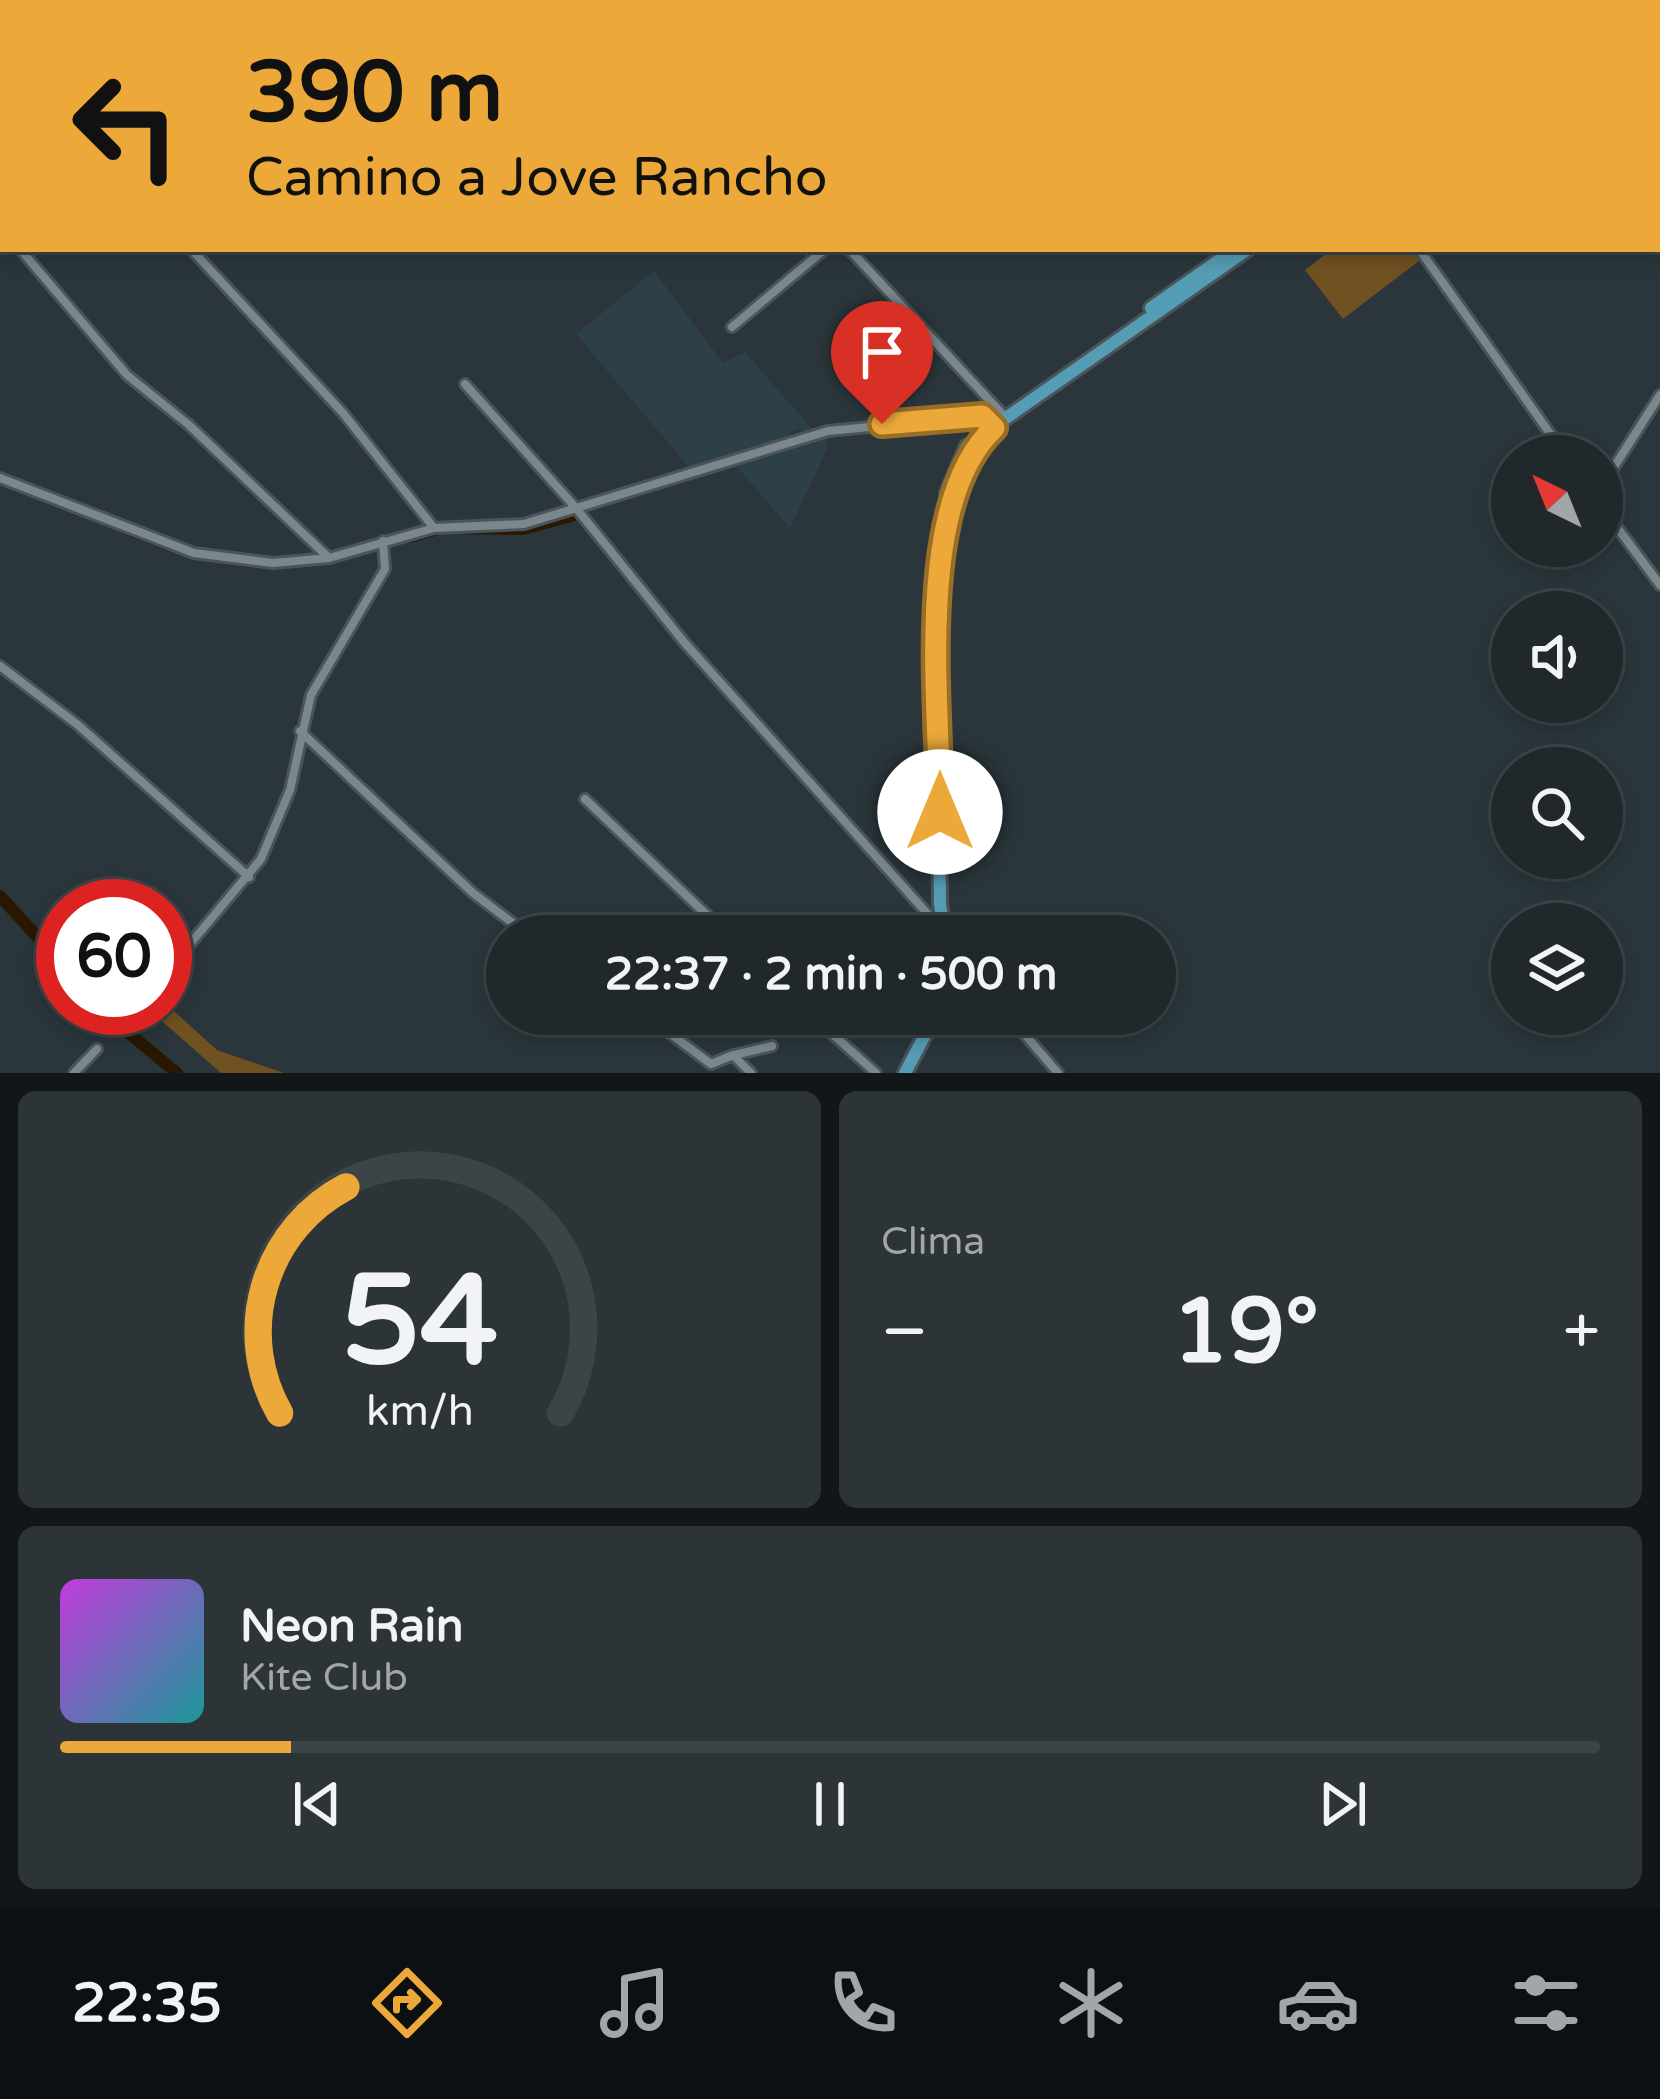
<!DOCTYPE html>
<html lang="es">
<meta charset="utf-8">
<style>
:root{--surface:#20282c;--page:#2d3438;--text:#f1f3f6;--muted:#a2a6a9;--line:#3d4448;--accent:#eca93a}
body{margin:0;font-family:"Varela Round",sans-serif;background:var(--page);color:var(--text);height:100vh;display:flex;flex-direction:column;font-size:45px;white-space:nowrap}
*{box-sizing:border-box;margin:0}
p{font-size:39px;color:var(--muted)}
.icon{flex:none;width:66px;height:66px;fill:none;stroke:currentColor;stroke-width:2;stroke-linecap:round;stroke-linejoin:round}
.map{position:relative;height:1073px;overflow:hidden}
.panel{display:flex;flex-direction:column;gap:18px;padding:18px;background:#121618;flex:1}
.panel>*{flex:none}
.guide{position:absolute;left:0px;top:0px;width:1662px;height:252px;box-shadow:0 6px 18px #0003,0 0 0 3px var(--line);background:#eca93a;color:#111;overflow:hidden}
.needle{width:78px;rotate:317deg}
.tools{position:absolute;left:1491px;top:435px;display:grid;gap:24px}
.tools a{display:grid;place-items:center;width:132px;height:132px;border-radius:50%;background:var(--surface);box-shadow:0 6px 18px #0003,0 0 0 3px var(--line);font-size:60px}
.speed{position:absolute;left:36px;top:879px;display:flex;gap:24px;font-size:60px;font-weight:700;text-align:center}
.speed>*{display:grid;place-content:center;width:156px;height:156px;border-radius:50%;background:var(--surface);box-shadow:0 6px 18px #0003,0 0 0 3px var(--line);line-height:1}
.speed .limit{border:18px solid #d22;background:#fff;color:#111}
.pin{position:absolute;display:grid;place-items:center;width:102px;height:102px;color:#fff;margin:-123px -51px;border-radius:50% 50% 50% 0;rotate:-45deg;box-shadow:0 0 12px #0007}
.pin .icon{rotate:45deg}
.me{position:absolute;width:132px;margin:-66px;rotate:0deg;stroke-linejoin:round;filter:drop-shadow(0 0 9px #0008)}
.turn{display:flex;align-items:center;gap:42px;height:252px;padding:0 48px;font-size:54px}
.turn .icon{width:156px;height:156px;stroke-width:2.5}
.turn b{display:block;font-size:84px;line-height:102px}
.big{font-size:90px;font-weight:800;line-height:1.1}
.panel .card{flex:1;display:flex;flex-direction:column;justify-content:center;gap:18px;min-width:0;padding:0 42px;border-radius:18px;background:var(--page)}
.panel .dial{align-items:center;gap:0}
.dial svg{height:312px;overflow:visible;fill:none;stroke:var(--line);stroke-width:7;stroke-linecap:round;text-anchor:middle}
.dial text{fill:var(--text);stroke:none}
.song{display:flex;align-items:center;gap:36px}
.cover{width:144px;height:144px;border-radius:18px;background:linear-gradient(135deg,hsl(290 70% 55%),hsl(180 70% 35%))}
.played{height:12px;border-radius:6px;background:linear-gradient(90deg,var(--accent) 15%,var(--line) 15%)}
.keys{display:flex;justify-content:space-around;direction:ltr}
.heat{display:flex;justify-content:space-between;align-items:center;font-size:66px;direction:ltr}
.panel .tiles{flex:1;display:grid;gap:18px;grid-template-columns:1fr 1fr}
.card:last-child{grid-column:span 2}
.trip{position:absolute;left:486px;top:915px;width:690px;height:120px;border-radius:60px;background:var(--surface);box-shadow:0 6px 18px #0003,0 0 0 3px var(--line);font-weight:800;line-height:120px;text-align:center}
.tab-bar{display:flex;height:192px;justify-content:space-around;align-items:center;background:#0d1012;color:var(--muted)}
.tab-bar .icon{width:84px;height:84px}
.tab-bar .selected{color:var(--accent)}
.tab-bar b{font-size:54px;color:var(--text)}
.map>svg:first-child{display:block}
</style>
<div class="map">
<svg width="1660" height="1073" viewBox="0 0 1660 1073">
<rect width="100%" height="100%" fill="#2a363b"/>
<!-- built -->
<path fill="#2d4048" d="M654,271L723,363L745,352L812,429L805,435L798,428L776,443L692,471L576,334Z
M826,439L828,447L790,528L737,467Z"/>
<!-- green -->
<path fill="#705121" d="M1332,249H1412L1420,260L1343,319L1305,270Z
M165,1003L217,1050L284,1073H221L147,1008H165Z"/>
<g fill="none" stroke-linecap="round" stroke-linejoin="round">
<!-- canal -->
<path stroke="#291700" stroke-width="8" d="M125,530L167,546
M457,530L523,531L572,518
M410,539L442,530
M204,557L254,564"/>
<!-- river -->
<path stroke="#291700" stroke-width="12" d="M0,896L63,965
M99,1008L177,1073"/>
<defs>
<path id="street" d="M588,0L593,3
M1065,0L1068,3
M1245,0L1247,3
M1512,0L1514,3
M0,44L3,47
M1659,206L1660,207
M0,230L3,233
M20,249L127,375L189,425L328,557
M191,249L343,413L434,528
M849,249L1005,417
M1419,249L1566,456
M732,327L825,249
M465,384L576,508L684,642L942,930
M0,478L194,553L273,563L329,558L434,528L524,524L828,431L982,416L993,426
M1602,486L1660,395
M1602,507L1660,585
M1546,555L1554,546
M0,666L78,725L249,877
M300,731L473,893L530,936
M585,799L729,936
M165,974L261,859L290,790L311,695L385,569L383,541
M644,1014L711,1064L733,1055L751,1073
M810,1014L876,1073
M1007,1014L1058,1073
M734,1055L772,1046
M74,1073L97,1049"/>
<path id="primary" d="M1659,198L1660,199
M1151,308L1235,249
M947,493L967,446
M945,936L940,904C940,799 920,543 968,458C977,441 991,429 1006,418L1248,249
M905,1073L936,1014"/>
</defs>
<!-- street casing -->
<use href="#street" stroke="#4a5459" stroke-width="14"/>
<!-- primary casing -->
<use href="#primary" stroke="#4a5459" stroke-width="18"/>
<!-- street -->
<use href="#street" stroke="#7a888d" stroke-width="8"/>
<!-- primary -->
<use href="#primary" stroke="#559db5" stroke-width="12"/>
</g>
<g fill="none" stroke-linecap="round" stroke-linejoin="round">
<defs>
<path id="route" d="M882,424L982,416L994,428C913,503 940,708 940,812"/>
</defs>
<!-- route casing -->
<use href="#route" stroke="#996e26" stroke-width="30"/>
<!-- route -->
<use href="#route" stroke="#eca93a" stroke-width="21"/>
</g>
</svg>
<div class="tools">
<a><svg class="needle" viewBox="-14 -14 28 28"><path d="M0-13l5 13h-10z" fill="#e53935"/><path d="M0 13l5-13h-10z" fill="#a2a6a9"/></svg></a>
<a><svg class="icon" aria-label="sound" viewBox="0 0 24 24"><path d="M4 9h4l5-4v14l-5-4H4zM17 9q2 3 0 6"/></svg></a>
<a><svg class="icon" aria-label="search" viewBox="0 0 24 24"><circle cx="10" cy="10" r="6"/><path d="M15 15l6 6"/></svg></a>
<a><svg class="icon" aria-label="layers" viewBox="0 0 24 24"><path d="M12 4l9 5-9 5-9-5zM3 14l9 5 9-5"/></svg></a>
</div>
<div class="speed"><div class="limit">60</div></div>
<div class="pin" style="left:882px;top:424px;background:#d93025"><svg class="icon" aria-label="arrive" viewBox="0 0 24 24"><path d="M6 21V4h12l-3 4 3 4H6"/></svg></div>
<svg class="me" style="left:940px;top:812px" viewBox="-20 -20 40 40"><circle r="19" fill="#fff"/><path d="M0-13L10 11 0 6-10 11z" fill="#eca93a"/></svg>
<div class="trip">22:37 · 2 min · 500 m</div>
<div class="guide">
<div class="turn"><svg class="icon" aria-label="left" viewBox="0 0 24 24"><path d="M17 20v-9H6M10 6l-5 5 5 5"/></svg><div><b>390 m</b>Camino a Jove Rancho</div></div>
</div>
</div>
<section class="panel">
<div class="tiles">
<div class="card dial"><svg viewBox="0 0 100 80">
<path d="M14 69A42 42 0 1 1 86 69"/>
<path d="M14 69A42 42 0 0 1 31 11" stroke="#eca93a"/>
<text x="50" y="56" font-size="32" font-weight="700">54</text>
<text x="50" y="72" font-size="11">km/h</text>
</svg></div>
<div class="card"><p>Clima</p>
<div class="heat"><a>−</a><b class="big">19°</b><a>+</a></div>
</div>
<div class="card">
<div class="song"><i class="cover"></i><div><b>Neon Rain</b><p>Kite Club</p></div></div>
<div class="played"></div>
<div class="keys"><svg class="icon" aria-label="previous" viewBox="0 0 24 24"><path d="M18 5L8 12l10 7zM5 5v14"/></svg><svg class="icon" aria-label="pause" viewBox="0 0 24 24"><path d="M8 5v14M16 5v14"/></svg><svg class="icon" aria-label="next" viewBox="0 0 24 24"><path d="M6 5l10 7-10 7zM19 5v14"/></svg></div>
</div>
</div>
</section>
<nav class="tab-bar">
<b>22:35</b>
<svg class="icon selected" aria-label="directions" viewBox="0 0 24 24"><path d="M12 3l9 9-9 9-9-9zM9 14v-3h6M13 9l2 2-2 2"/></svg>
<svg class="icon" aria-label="music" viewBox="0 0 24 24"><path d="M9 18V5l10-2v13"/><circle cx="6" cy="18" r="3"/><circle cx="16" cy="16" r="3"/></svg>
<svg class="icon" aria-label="phone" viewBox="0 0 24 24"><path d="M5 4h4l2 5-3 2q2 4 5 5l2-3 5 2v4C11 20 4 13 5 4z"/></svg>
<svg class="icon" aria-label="climate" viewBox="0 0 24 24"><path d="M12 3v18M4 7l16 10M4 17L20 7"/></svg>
<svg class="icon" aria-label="car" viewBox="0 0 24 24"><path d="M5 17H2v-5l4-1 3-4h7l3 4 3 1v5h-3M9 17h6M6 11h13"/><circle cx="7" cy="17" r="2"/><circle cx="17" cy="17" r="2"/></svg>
<svg class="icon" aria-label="filters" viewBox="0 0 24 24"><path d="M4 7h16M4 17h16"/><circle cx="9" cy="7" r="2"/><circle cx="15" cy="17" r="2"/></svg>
</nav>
